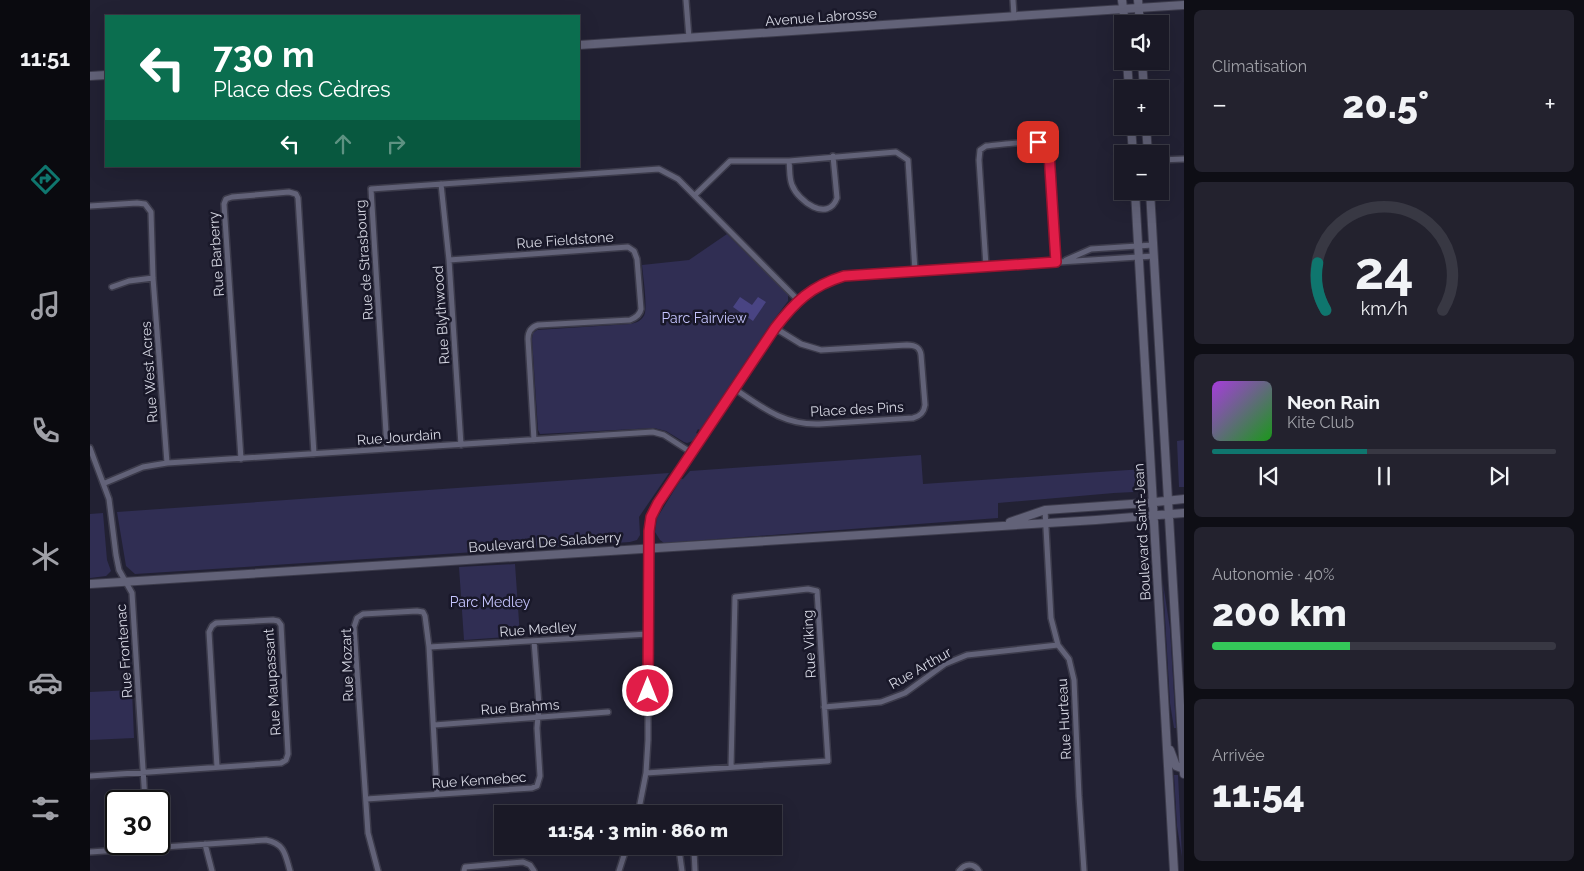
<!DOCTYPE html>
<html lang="fr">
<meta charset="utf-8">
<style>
:root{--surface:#1a1926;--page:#23222e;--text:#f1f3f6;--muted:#9fa0a7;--line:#383843;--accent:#0f766e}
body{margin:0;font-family:Raleway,sans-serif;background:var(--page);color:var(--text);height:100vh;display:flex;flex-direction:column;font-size:19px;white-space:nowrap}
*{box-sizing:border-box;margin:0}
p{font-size:16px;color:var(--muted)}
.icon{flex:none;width:28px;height:28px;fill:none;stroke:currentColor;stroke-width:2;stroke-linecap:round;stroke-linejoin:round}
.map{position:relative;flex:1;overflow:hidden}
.side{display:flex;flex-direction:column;gap:10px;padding:10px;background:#0e0e15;width:400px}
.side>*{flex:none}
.banner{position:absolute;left:15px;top:15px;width:475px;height:152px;border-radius:0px;box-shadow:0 5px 20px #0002,0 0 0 1px var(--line);background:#0b6e4f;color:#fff;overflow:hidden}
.buttons{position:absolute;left:1024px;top:15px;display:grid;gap:10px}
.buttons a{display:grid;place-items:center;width:55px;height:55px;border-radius:0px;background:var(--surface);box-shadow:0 5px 20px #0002,0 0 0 1px var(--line);font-size:25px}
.speed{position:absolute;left:15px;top:790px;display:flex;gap:10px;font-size:25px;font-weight:700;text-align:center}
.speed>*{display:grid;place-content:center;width:65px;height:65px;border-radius:50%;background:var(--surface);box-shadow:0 5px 20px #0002,0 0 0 1px var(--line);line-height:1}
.speed .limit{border:2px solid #111;border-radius:8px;background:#fff;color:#111}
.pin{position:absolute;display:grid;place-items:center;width:42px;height:42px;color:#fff;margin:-21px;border-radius:10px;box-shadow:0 2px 8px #0006}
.me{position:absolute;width:55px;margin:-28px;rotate:0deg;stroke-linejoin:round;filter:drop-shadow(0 0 4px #0008)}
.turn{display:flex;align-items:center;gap:18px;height:105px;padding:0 25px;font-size:22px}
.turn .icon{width:65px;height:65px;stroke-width:2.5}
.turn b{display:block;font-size:35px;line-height:42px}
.lanes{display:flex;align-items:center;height:48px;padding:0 25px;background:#0003;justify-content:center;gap:25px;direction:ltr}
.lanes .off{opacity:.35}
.big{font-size:38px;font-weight:800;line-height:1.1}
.side .tile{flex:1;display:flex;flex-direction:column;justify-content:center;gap:8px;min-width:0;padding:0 18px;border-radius:8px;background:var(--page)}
.side .dial{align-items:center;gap:0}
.dial svg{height:130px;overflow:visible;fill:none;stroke:var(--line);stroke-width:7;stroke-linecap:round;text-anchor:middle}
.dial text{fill:var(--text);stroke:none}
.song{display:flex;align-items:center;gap:15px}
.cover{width:60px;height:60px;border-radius:8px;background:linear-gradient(135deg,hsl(280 70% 55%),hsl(120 70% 35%))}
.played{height:5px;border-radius:2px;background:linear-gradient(90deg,var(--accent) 45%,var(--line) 45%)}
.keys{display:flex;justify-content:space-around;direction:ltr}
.heat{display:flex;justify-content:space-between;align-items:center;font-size:28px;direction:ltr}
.charge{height:8px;border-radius:4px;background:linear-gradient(90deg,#34c759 40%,var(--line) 0)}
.trip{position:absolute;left:404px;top:805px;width:288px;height:50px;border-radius:0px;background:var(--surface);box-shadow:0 5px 20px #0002,0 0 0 1px var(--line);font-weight:800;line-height:50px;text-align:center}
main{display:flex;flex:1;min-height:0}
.dock{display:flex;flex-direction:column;width:90px;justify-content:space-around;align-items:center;background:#0a0a0f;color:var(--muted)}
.dock .icon{width:35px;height:35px}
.dock .selected{color:var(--accent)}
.dock b{font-size:22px;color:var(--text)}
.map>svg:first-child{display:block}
</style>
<main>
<nav class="dock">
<b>11:51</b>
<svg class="icon selected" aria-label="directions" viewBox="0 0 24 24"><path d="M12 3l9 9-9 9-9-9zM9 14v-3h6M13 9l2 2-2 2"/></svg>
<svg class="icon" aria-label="music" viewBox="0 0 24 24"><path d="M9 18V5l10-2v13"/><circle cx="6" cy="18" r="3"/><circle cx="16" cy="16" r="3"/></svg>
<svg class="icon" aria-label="phone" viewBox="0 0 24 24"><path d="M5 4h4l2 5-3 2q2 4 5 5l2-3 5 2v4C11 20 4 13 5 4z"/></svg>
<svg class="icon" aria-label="climate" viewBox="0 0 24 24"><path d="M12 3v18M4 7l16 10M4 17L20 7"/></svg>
<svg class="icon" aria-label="car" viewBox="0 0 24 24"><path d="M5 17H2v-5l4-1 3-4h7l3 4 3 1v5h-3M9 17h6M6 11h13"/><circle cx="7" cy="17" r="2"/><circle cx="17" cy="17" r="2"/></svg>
<svg class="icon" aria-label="filters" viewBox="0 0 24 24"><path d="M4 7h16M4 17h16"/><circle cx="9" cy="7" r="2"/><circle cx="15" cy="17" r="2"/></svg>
</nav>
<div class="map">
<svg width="1094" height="871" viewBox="0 0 1094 871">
<rect width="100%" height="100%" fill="#222133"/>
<!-- green -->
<path fill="#302e53" d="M637,234L698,295V301L680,325L610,430L608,429L606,433L608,434L603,441L597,443L594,442L576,431L564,428L450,434L448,430L442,339L443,333L447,330L540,324C547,323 553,320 555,313C557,302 553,276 552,265L599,260Z
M1094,440V487H1089L1087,441Z
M831,455L833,484L1053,469L1054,483H1044V492L1024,493L908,503V518L574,543L570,540L565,532L567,518L591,479H593L600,471Z
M579,473L549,517L550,535L547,540L540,542L45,574L36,566L27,512Z
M13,513L17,560L21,571L16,576L0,578V514Z
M425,564L430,636L374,640L369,567Z
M1073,583L1080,629L1086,728H1084L1080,703Z
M42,690L44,738L0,740V692Z
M1084,775H1088L1092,857L1087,826Z"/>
<!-- water -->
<path fill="#494483" d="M650,297L662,305L668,297L676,302L663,321L643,307Z"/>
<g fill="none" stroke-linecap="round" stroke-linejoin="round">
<defs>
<path id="street" d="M596,0L599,38
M923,0L924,16
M1070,160L1094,159
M699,161C700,169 699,178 702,185C708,201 738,223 747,198L743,156
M351,184L359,260L371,445
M605,195L640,161H699L806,152L818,160L825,271
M0,206L47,203L55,204L61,212L63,278L77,463
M359,260L538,247L544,251L547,259L551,309C550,315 545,318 540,320L448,325C441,327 438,332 438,339L444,440
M976,260L1001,249L1063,245
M896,266L889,160L890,150L896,146C906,145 946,140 953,143C957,145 958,149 959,153L966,262
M22,287L39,281L63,278
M645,389C673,408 694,425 729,424L823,418C831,416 834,412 835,405L831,355C830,347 825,345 817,345L731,350L711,344L685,328
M0,448L19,499L26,555L29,570L42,593L55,801
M297,449L281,189L569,169L588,179L708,300
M151,459L134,204L136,199L142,197L199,192L206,194L208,198L224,454
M15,483L53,467L77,463L563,432L574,435L602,453
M955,510L961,618L968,645L979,659L984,680L989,796L994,871
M339,647L558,634
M734,707L791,702L815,693L855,664L877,655L968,645
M344,725L518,712
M556,773L738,761L727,591L718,589L645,597L641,767
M0,776L191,763L196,760L198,754L191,625L188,621L183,620L126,623L122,626L119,632L127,767
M276,799L442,788L447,786L450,776L447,728L449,705L444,641
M548,814L556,773L558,740V548L560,521L565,509L695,315L708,300L729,286L746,279L761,275L1064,256
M115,844L122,871
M589,849L592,871
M0,852L176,840C195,844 195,854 200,871
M536,852L604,850L605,871
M288,871L278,833L264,627L267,618L273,614L327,611L333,612L335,616L339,647L347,794
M374,871L375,867L433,862L440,865L444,871
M529,871L537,846
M869,871C875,863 884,863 889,871"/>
<path id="secondary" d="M1032,0L1035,24
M1048,0L1050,24
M489,45L1094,5
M1037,61L1039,89
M1052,61L1054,89
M0,76L16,75
M1041,126L1043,154
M1056,126L1058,154
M1045,191L1084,871
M1060,191L1094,774
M920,522L955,510L1056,503L1094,499
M0,584L1006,520L1094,513
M1080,750L1086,766L1094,769"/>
</defs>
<!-- street casing -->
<use href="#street" stroke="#3c3b4b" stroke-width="8"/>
<!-- secondary casing -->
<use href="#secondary" stroke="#3c3b4b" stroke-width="10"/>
<!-- street -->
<use href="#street" stroke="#626278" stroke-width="5"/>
<!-- secondary -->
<use href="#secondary" stroke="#626278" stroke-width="8"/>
</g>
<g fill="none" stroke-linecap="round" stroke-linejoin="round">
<defs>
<path id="route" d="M558,691L559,531L561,517L568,503L685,328C705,302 721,286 754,276L966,262L959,153L956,146L948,142"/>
</defs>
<!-- route casing -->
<use href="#route" stroke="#92132f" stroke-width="12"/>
<!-- route -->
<use href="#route" stroke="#e11d48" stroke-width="9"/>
</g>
<g text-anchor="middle" stroke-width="5" stroke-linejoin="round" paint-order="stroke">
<!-- street labels -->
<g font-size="14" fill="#d6d7e3" stroke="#191829">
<text transform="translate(731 17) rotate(-4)" y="5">Avenue Labrosse</text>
<text transform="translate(475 240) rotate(-4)" y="5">Rue Fieldstone</text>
<text transform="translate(126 254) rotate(-94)" y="5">Rue Barberry</text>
<text transform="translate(274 260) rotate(-94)" y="5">Rue de Strasbourg</text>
<text transform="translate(351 315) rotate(-94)" y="5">Rue Blythwood</text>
<text transform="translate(59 372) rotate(-94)" y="5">Rue West Acres</text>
<text transform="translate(767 409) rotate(-3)" y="5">Place des Pins</text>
<text transform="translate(309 437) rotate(-4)" y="5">Rue Jourdain</text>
<text transform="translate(1052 532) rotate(-93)" y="5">Boulevard Saint-Jean</text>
<text transform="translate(455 542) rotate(-4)" y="5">Boulevard De Salaberry</text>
<text transform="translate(448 629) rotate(-4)" y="5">Rue Medley</text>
<text transform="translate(719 644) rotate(-93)" y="5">Rue Viking</text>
<text transform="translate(34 651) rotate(-94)" y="5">Rue Frontenac</text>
<text transform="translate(257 665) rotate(-92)" y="5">Rue Mozart</text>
<text transform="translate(830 668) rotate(-30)" y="5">Rue Arthur</text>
<text transform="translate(182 682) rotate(-94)" y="5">Rue Maupassant</text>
<text transform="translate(430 707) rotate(-4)" y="5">Rue Brahms</text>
<text transform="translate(974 719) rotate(-93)" y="5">Rue Hurteau</text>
<text transform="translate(389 780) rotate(-4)" y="5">Rue Kennebec</text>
</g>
<!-- park labels -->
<g font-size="14" fill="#c6c5fe" stroke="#191829">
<text x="614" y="323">Parc Fairview</text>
<text x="400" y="607">Parc Medley</text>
</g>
</g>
</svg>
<div class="buttons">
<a><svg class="icon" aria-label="sound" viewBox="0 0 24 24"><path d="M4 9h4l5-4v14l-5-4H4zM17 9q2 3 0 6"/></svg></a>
<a>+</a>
<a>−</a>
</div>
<div class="speed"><div class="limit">30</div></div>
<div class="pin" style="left:948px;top:142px;background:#d93025"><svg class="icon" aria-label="arrive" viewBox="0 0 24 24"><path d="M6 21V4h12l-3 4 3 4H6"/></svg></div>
<svg class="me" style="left:558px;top:691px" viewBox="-20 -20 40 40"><circle r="17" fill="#e11d48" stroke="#fff" stroke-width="3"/><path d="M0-11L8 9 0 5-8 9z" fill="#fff"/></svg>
<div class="trip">11:54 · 3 min · 860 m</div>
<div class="banner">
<div class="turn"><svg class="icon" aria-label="left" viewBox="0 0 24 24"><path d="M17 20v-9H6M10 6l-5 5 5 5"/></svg><div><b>730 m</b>Place des Cèdres</div></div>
<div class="lanes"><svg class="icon" aria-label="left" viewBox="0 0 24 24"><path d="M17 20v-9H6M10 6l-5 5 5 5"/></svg><svg class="icon off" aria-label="ahead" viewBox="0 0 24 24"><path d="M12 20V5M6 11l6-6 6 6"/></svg><svg class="icon off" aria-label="right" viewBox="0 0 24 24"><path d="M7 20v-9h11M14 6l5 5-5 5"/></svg></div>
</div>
</div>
<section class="side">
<div class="tile"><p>Climatisation</p>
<div class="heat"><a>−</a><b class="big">20.5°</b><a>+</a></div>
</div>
<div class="tile dial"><svg viewBox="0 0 100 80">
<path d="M14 69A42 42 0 1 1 86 69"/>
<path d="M14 69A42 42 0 0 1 9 40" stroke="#0f766e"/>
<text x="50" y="56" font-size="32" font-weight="700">24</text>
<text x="50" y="72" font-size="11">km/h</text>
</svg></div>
<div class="tile">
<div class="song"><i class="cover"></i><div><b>Neon Rain</b><p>Kite Club</p></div></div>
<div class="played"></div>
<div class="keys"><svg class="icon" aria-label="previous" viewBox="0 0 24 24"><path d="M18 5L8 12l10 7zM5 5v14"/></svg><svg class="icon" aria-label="pause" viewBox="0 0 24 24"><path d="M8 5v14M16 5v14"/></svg><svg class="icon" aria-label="next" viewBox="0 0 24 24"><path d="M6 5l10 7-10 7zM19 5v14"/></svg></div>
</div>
<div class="tile"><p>Autonomie · 40%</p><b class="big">200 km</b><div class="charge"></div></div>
<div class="tile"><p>Arrivée</p><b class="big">11:54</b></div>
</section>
</main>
